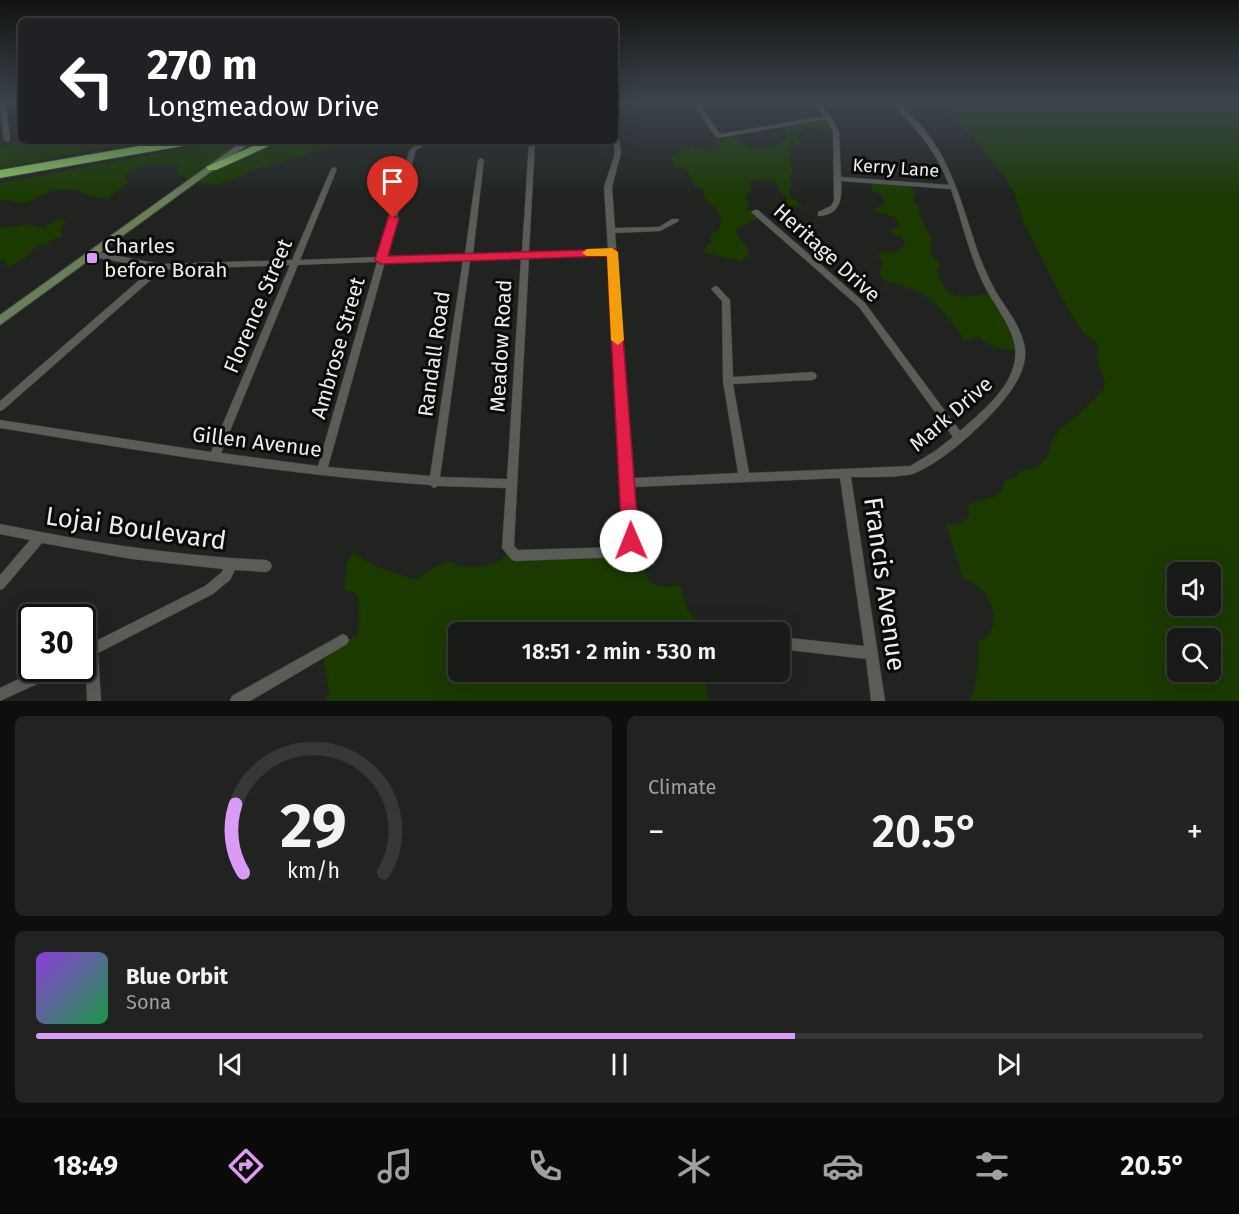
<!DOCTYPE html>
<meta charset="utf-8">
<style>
:root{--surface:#181a17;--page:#212320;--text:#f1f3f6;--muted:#9fa1a1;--line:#363836;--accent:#da9af6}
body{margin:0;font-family:"Fira Sans",sans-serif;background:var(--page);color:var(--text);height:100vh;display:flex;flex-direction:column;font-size:22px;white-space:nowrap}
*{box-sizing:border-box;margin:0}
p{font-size:20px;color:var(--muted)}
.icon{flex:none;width:33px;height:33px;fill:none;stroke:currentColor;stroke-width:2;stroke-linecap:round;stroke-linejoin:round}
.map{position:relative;height:701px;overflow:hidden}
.drawer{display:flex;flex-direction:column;gap:15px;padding:15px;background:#0d0e0d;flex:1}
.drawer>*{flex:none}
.guide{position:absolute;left:18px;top:18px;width:600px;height:126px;border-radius:9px;box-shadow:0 6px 24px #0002,0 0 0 2px var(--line);background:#202124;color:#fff;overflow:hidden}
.fabs{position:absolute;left:1167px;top:562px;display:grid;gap:12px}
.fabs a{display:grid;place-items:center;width:54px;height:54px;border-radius:9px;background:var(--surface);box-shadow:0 6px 24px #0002,0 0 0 2px var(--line);font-size:30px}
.speed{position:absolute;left:18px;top:604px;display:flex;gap:12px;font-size:30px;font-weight:700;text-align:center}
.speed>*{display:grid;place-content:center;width:78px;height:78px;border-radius:50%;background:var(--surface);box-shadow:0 6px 24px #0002,0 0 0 2px var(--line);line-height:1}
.speed .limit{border:3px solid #111;border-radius:9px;background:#fff;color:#111}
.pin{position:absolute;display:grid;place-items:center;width:51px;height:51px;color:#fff;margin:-62px -26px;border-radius:50% 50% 50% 0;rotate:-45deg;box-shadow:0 0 6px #0007}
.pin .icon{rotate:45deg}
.me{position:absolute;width:66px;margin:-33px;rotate:359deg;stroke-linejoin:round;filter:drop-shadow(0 0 4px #0008)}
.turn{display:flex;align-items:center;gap:21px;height:126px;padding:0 30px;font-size:27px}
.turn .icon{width:78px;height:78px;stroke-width:2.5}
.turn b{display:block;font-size:42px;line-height:51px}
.big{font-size:45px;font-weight:600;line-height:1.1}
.drawer .tile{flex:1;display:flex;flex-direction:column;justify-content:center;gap:9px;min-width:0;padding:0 21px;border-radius:9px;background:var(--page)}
.drawer .dial{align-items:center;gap:0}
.dial svg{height:156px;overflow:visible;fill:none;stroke:var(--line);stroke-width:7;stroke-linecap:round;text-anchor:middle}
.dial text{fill:var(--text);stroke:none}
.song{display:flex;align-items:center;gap:18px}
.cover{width:72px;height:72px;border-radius:9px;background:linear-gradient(135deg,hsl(270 70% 55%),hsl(140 70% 35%))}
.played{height:6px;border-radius:3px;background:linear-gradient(90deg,var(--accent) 65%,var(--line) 65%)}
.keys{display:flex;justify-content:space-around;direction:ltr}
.heat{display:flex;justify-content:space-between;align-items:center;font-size:33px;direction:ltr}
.drawer .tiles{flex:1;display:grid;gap:15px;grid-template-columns:1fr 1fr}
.tile:last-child{grid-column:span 2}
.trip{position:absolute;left:448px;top:622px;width:342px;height:60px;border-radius:9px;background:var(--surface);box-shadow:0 6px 24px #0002,0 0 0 2px var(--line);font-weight:600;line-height:60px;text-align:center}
.menu{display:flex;height:96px;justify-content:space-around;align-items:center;background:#0a0a09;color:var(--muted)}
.menu .icon{width:42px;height:42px}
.menu .selected{color:var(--accent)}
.menu b{font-size:27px;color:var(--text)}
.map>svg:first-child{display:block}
</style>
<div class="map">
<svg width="1239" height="701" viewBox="0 0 1239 701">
<rect width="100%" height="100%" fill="#20231f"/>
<!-- green -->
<path fill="#1a3a00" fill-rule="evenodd" d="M937,101H1239V701H970L977,677L979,642C1001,632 995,603 980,588C975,583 968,581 963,578L946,525L961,524L969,517L968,504L996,496L1004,487V481L1018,476L1019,471L1038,467L1047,457L1053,440L1060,428L1076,417L1103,390L1105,380L1098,367L1097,343L1084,333L1070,313L1024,224L1014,192L1004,176L974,139ZM1178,573H1210V606H1178ZM1178,639H1210V672H1178Z
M826,118L833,129L805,128L794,133L802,144L789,147C788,161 796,167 789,179L793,187L789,189L790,196L812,215L799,206H783L787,196L780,193L778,184C768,178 761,177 750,182L751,190L745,196L749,204L747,208L759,218L736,229C737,240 749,244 749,254L741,261L705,253L704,249L711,242V234L719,230L722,220L715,207L705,201L704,191L695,186L688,171L674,165L671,156L692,145C711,156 713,147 724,138H738C747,153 774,148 787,140L786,131L781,124Z
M21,137V141H135L0,169V147L16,143Z
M221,141H247L244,149L275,141H349C318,152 287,160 256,169C243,173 232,182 217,184C203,185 189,180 177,174L179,164H148L124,175L126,181L129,182L107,199C89,198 80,189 67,189C50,188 38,200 23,203C15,204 8,199 0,200V183Z
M872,182L911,184L915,194L913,201L920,208L918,211L931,238V255L942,265L937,269C947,303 959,298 990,293L1007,318L1018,351L996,348L978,338L965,341C939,303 930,292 885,281L879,272L883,263L878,256L880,252C891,254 899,254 905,244L902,238L889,232L899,224L896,218L872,210L885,204L881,195L872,191Z
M60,218L66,221L60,231L63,236L34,248L27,257L7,268L5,261H0V229L28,224L43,228Z
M630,547C640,554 643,573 651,583L665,587L680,585L688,611L695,618L701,633H459V672H705L709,701H325L329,693L323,657L358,634L359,600L354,592L344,590L347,565L352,552L375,566L416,580L436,566L452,561L457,566C477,567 494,569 508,553Z"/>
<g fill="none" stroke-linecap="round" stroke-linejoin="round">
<defs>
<path id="minor" d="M0,101H6L10,140L7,142L4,140Z
M691,101H697L720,134L824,116L811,101H817L830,116L839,131L841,177L949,185C936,150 915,127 889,101H896C949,144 958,194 979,255C984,267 989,280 996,292C1007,310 1022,327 1025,349C1026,360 1023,369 1018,379C1003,409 946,461 915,473C903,478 865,477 851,477L885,701H871L866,659L780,649V637L864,646L840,478L634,487C635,503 642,540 632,552C629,555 626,556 623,557L516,561L512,560L502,548L506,488L438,486L434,488L430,485C285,475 143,451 0,428V420L211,452L290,265L162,270L3,410L0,411V401L153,268L93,257L89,254L90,252L93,251L160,264L292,260L331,169L334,167L337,169L300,260L378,257L410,149L424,141H432L416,150L386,257L465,254L478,160L481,158L484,160L473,254L522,252L529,141H535L529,252L608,250L604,187L615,153L613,141H615V131L618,133L621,153L612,187L615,228L659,227L672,219H678L679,221L660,231L615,233L634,478L738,473L723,381L722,301L711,289L715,286L718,287L730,300L733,377L812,372L815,373L817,376L815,379L812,380L733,384L749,473L910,466L935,451L953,437L859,307L751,212L755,210H758L865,303L960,431C988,406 1029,374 1011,333C1004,316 992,301 984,285C969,255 962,221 951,189L841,181C842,199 841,215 818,216V212L831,206L834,200L833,131L826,119L718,138L716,137ZM609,255L626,532L623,545L621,547L518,550L514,546L529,257ZM521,258L507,479L440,477L470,261L471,259ZM463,260L430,476L328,467L385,262ZM377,262L318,466L221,453L298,265Z
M0,524C88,542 176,556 266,560L270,562L272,566L270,570L266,572L235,570L230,580L213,594L98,653L101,701H87L86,660L82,661V648L205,586L222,572L223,569L132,559L42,543L4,588L0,590V575L30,540L0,534Z
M343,634L347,636L349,640L347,644L250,701H230L232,696Z
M40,669H60L59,674L0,701V688Z"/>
<path id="secondary" d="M243,141H253L0,325V315Z"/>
<path id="motorway" d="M168,141H194L188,145L0,178V170Z
M264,141H280L216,170H208L206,167Z"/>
</defs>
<!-- minor casing -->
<use href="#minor" stroke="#3c3e3a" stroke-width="1"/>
<!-- secondary casing -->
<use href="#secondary" stroke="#3c3e3a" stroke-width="2"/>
<!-- motorway casing -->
<use href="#motorway" stroke="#3c3e3a" stroke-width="2"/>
<!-- minor -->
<use href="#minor" fill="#595c57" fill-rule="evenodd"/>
<!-- secondary -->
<use href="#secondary" fill="#697e5b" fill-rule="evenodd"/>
<!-- motorway -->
<use href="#motorway" fill="#8dcc65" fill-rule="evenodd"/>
</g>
<!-- sky -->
<linearGradient id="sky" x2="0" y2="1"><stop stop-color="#121311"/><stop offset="0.51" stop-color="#3c454d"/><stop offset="1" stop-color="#3c454d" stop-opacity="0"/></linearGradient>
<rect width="1239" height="199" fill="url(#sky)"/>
<!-- route -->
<path fill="#e11d48" stroke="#92132f" stroke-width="1.5" d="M389,215L399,218L388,256L616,249L639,541L637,547L631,549L625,547L622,541L607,256L381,264L375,260Z"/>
<!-- slow -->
<path fill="#f59e0b" d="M612,248L618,252L624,340L618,345L611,340L607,256H587L582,253L587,249Z"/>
<!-- markers -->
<rect fill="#da9af6" stroke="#0b0c0a" stroke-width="2" x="86" y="252" width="12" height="12" rx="3"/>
<g text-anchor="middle" stroke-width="6" stroke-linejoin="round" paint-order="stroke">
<!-- far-street labels -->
<g font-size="18" fill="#ebeeea" stroke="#0b0c0a">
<text transform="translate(896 168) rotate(4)" y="6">Kerry Lane</text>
</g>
<!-- poi labels -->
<g font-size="21" fill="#ebeeea" stroke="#0b0c0a" text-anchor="start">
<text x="104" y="253">Charles<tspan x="104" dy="24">before Borah</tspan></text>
</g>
<!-- street labels -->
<g font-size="21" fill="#ebeeea" stroke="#0b0c0a">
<text transform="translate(827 253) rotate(42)" y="7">Heritage Drive</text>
<text transform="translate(258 306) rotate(-67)" y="7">Florence Street</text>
<text transform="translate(501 346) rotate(-87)" y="7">Meadow Road</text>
<text transform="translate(338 348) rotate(-74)" y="7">Ambrose Street</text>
<text transform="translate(434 354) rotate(-82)" y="7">Randall Road</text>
<text transform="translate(951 414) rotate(-41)" y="7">Mark Drive</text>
<text transform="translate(257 442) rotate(7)" y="7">Gillen Avenue</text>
</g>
<!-- near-street labels -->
<g font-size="26" fill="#ebeeea" stroke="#0b0c0a">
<text transform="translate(136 528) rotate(8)" y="9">Lojai Boulevard</text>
<text transform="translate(885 584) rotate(82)" y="9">Francis Avenue</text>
</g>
</g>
</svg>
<div class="fabs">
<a><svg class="icon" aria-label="sound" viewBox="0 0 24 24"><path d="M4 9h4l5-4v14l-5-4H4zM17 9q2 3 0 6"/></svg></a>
<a><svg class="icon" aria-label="search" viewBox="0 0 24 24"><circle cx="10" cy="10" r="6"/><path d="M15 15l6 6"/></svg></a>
</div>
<div class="speed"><div class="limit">30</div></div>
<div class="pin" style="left:393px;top:218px;background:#d93025"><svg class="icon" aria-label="arrive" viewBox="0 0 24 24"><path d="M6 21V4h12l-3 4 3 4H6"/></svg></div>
<svg class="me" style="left:631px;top:541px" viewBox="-20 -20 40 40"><circle r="19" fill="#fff"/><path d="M0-13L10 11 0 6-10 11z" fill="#e11d48"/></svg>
<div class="trip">18:51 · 2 min · 530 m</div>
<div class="guide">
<div class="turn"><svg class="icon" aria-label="left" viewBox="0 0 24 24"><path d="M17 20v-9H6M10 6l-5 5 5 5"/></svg><div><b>270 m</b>Longmeadow Drive</div></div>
</div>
</div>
<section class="drawer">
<div class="tiles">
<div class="tile dial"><svg viewBox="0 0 100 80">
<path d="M14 69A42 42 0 1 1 86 69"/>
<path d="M14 69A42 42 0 0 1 10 34" stroke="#da9af6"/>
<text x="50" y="56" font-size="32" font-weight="700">29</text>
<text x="50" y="72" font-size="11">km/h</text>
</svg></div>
<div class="tile"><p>Climate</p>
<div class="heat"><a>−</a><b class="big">20.5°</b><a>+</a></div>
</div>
<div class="tile">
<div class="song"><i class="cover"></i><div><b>Blue Orbit</b><p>Sona</p></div></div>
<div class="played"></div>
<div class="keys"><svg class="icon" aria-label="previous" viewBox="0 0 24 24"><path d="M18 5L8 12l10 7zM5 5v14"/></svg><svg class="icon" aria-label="pause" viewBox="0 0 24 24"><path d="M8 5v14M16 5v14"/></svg><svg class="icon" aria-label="next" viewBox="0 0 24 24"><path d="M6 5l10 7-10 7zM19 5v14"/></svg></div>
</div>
</div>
</section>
<nav class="menu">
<b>18:49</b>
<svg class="icon selected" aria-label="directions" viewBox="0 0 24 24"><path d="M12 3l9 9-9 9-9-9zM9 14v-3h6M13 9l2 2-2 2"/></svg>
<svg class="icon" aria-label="music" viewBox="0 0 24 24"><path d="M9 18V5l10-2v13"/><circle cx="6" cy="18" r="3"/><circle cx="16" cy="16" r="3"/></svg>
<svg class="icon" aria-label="phone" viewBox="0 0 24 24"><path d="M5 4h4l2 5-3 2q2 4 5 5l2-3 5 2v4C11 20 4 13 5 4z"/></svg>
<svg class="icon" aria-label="climate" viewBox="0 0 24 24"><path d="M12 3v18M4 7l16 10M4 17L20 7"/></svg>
<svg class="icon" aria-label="car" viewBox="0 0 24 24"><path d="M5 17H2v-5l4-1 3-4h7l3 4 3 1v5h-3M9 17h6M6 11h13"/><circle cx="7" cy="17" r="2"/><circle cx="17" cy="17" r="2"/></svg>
<svg class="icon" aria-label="filters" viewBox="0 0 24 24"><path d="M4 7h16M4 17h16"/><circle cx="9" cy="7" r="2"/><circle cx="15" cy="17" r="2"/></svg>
<b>20.5°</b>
</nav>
